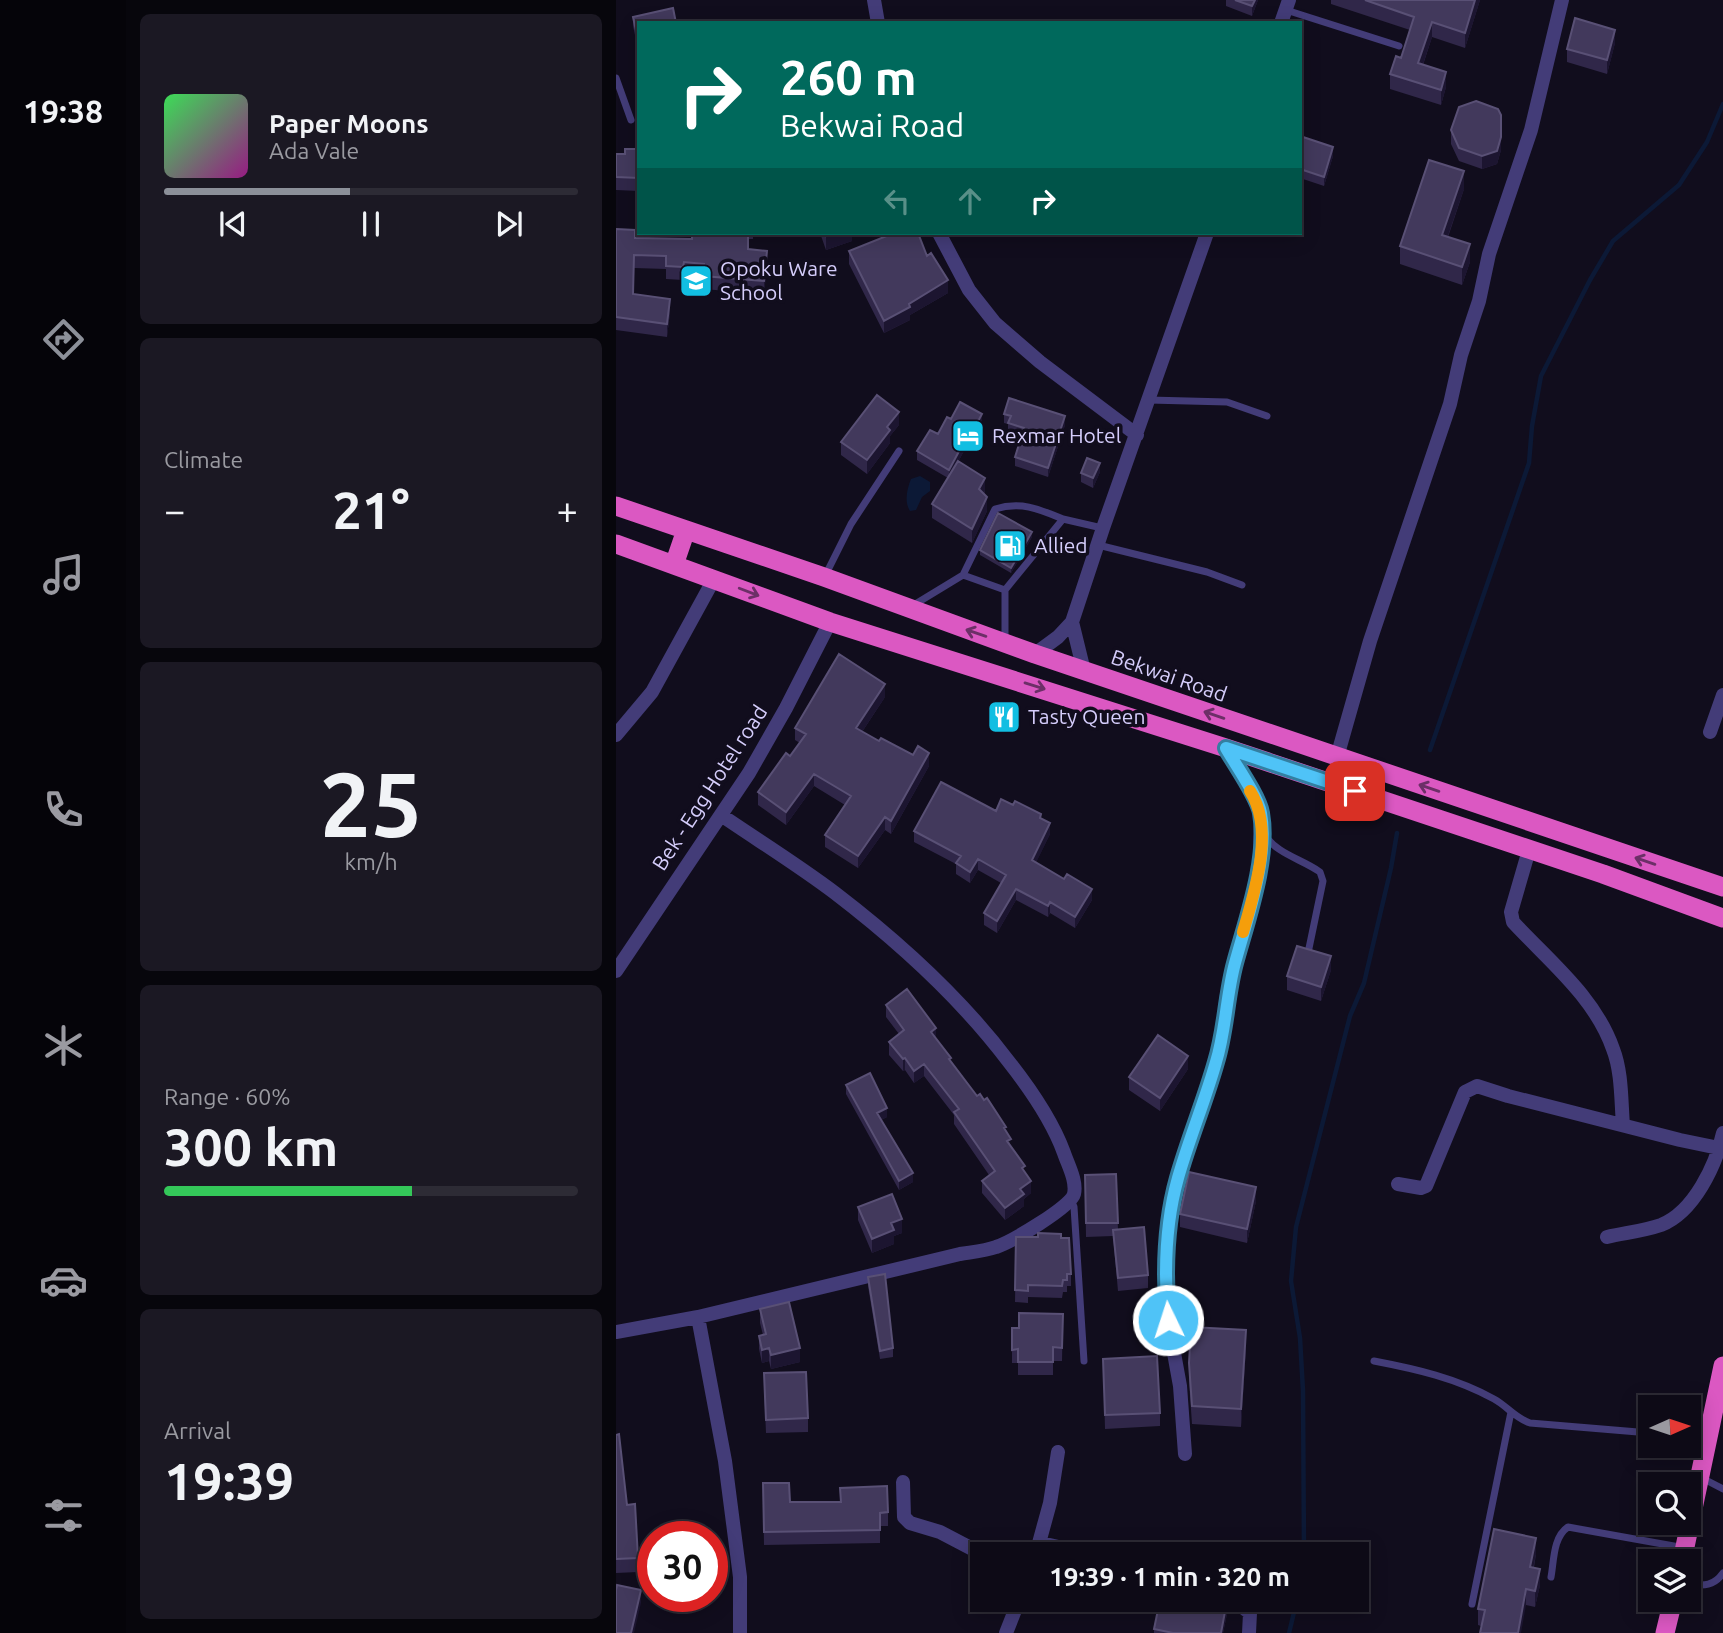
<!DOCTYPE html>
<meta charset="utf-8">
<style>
:root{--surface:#0d0a16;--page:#1b1823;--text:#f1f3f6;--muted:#9a9aa1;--line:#2d2b35;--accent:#8c9099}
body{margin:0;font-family:Ubuntu,sans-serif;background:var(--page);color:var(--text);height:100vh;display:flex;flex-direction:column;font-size:26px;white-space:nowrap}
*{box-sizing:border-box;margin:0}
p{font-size:23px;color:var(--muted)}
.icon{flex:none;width:38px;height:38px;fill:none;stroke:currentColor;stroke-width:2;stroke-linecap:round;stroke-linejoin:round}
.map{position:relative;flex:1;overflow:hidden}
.drawer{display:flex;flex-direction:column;gap:14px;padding:14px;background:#07060c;width:490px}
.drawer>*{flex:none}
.hud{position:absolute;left:21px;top:21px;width:665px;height:214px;border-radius:0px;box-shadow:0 4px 18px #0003,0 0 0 2px var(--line);background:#00695c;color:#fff;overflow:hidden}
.needle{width:46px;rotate:87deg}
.fabs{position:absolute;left:1022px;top:1395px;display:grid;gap:14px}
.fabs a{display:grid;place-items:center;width:63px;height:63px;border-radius:0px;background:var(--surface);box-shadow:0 4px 18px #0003,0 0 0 2px var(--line);font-size:35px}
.speed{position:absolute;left:21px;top:1521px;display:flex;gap:14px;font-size:35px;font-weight:700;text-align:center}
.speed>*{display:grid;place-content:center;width:91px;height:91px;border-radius:50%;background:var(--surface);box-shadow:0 4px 18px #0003,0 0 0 2px var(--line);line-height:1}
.speed .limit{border:10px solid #d22;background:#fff;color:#111}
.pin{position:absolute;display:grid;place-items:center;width:60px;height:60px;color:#fff;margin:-30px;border-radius:14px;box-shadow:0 4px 10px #0006}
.me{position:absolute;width:77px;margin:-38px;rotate:356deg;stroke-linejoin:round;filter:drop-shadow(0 0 5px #0008)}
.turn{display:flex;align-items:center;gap:24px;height:147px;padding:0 28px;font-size:32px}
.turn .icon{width:91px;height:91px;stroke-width:2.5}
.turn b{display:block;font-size:49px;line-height:60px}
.lanes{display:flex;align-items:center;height:66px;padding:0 28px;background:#0003;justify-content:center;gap:35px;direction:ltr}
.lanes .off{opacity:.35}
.big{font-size:52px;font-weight:600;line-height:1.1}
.drawer .widget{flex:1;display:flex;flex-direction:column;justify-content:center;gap:10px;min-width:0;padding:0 24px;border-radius:10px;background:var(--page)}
.drawer .dial{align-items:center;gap:0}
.dial b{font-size:91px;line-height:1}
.song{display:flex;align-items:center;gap:21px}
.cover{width:84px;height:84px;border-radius:10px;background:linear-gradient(135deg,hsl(130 70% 55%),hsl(310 70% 35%))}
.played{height:7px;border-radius:4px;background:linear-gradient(90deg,var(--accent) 45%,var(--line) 45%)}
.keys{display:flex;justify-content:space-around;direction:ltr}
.heat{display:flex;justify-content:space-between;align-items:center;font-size:38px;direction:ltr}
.charge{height:10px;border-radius:5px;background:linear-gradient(90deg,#34c759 60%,var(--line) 0)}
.trip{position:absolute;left:354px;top:1542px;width:399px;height:70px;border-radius:0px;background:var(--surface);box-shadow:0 4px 18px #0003,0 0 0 2px var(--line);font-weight:600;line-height:70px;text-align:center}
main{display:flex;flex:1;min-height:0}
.menu{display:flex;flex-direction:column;width:126px;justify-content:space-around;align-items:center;background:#050409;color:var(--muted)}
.menu .icon{width:49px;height:49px}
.menu .on{color:var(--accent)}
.menu b{font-size:32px;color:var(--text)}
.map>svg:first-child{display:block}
</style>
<main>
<nav class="menu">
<b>19:38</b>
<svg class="icon on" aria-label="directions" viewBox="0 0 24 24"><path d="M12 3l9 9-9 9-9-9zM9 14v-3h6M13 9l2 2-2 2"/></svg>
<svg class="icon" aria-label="music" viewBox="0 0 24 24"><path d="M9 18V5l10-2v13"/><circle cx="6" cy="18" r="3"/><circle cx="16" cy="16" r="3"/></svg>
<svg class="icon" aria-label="phone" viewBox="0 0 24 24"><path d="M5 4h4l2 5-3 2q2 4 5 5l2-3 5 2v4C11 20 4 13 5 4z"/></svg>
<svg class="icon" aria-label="climate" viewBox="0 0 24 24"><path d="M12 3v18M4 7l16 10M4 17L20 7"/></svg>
<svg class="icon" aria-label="car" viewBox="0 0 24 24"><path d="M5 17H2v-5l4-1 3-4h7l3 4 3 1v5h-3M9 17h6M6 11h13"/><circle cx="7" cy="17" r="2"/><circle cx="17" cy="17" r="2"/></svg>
<svg class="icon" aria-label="filters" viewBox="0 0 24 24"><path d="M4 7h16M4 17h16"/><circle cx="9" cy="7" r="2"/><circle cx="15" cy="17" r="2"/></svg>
</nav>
<section class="drawer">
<div class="widget">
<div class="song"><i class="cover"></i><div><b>Paper Moons</b><p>Ada Vale</p></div></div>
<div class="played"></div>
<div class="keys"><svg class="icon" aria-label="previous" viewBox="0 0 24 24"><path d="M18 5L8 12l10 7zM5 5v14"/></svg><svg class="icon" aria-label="pause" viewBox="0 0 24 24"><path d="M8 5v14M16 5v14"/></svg><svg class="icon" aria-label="next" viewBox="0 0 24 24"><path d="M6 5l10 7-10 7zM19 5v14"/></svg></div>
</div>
<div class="widget"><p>Climate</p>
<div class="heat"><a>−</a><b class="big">21°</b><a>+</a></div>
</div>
<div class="widget dial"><b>25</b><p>km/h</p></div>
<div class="widget"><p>Range · 60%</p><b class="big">300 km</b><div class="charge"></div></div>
<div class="widget"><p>Arrival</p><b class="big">19:39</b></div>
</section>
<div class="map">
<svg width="1107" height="1633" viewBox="0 0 1107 1633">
<rect width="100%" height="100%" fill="#110d1d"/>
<!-- water -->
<path fill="#0c1936" d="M304,476L314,482V491L306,497L300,510L294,511C288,502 291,489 295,479Z"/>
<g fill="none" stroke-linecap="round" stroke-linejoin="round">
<!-- stream -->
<path stroke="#0c1936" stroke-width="4.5" d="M814,750L913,463L916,426L925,376L974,280L997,241L1063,185L1091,142L1107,104
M688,1554L687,1391L684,1338L675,1281L680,1227L734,1016L748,983L775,868L781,833
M673,1633L681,1600"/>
<!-- service -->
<path stroke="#433c78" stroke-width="7" d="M670,10L783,46
M0,78L15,120
M533,400L611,402L651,416
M482,545L591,572L626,585
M347,575L379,509C405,501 423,509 447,519
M209,576L235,524L283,451
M296,606L347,575L389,590
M389,642V590L447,519L486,528
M648,834C662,855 684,858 704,872L707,881L692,953
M455,1200L458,1207L468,1361
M758,1361C800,1369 840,1378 878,1399C891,1406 899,1418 914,1423L1034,1433
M1073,1429L1092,1430
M1084,1477L1107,1489
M935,1577C938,1561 937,1537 952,1527L1069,1548
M1073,1584C1088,1586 1098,1586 1107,1573
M856,1604L895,1412"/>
<!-- minor -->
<path stroke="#433c78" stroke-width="14" d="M258,0L262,23
M665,23L673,0
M323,233L353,290L379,323L424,362L521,435
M456,622L468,671
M419,654L442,637L456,622L487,528L591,233
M1094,732L1107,695
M0,735L36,692L98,579
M721,757L754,641L834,404L845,355L863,301L873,254L915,130L946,0
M913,850L895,912L897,922C933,961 979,997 997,1049C1006,1072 1005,1101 1007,1125
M0,971L133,773L170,708L214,622
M782,1184L805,1188L810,1186L849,1092L861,1086L892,1096L1064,1140L1107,1149
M991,1237C1008,1233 1028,1231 1045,1225C1078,1212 1100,1165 1107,1133
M82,1317L109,1461L124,1577V1633
M0,1332L82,1317L344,1254C356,1252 369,1251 380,1247C395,1242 455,1207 458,1194C461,1181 452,1165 448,1153C436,1120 415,1090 393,1062C344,997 283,942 219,893C182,865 143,841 105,815
M569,1454L564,1386L552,1320L549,1288L550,1252L555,1210L562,1179L605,1043L611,994L639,891L644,859L645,813L641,802L610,748
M287,1482L288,1517L294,1523L324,1532L366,1554
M425,1543L473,1554
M420,1554L434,1503L442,1452
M618,1600L634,1613L633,1633
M390,1633L403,1600"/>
<!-- trunk -->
<path stroke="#db58c2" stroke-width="19" d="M0,506L208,577L419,654L1107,887
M0,544L214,622L610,748L987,874L1107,918
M58,565L70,530
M1066,1561L1107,1366
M1049,1633L1057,1600"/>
</g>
<!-- wall -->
<path fill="#302749" d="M610,0H642L636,16L610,6Z
M715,0H864L849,48L816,37L807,65L830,87L825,105L774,89V74L785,58L794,30L715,4Z
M17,17L23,23V44H21L17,26Z
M999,43L991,74L951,62V49Z
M835,130L885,150L881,164L866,169L843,161L835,144Z
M684,136L717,156L708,186L684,178Z
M23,149V191L0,190V154H9Z
M848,189L832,237L854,262L846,285L784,264V246Z
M0,229L19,238L76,239V233H137V239H132V249L151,264L148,294L87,289V277L68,275L67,280L50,279V269L18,268V294L54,312L51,337L0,330Z
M204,233H236V241L210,250Z
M233,251L311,256L332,293L294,315V320L268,333L233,264Z
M388,414L449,425L432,477L399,466V457L406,436L392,432V424L388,423Z
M335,419L366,423L358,438L356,436L342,462L369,491L368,494L371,511L356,543L316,518V504L332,478L301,460V451L322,434Z
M283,425L274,436V443L251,474L225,455V442Z
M484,472L477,488L465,482V473Z
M416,537L395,573L364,555V550Z
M269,697L246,732L313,766L275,834L269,830L242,868L209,847V835L229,805L198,786L170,825L142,805V792L174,756L184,743L179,740V728Z
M380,811L425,818L434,834L420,862L476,900L459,928L434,913L432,917L400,900L381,933L368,925V913L385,883L362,870L354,883L340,874V864L298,842V831Z
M715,970L705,1001L671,990V976Z
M270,1005L320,1038L335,1062L390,1132L395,1147L409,1173L415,1193L408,1199V1206L389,1220L366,1193V1181L373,1175L338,1124V1115L308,1076L298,1083L289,1070L287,1071L273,1055V1042L283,1034L270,1017Z
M572,1069L544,1111L513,1090V1077Z
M230,1085L271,1117L265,1120L297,1182L283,1190L230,1094Z
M500,1174L502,1230L532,1275V1288L502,1291L497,1236L470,1237L469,1175Z
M640,1201L631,1243L564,1227V1214Z
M242,1207L286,1233L278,1236V1244L256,1253L242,1220Z
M400,1237L445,1238L455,1274V1286H451V1292H447L446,1298L412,1297V1303L399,1302Z
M252,1277L277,1348V1357L264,1359L252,1286Z
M144,1309L184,1362L155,1369L153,1361L146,1363L143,1349V1336L147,1335L144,1323Z
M447,1314L446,1361H437V1375H402V1363H396V1328H403Z
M630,1348L625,1427L576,1424L573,1381V1363Z
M487,1359L544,1413V1426L489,1429Z
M148,1387L192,1418V1432L150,1433Z
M0,1435L11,1505L22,1558V1572L0,1573Z
M147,1483L174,1502H224V1488L272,1512V1526H264V1543L148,1545Z
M920,1554L918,1567L924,1585L919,1607L910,1605L865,1626L862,1625V1609Z
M611,1614L607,1633H538V1629Z"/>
<!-- shaded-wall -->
<path fill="#1c1530" d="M639,0H642L636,16V6Z
M859,0H864L849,48V33Z
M816,22V37L802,79V63Z
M999,30V43L991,74V60Z
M23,34V44H21V35Z
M830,72V87L825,105V90Z
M885,137V150L881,164L866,169V156Z
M717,147V156L708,186V177Z
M848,171V189L826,253V235Z
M220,233H236V241L210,250V236Z
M854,244V262L846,285V267Z
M151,251V264L148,294V281Z
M332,280V293L294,315V320L268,333V321L293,304Z
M54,299V312L51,337V324Z
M283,412V425L274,436V443L251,474V460L271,427Z
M366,414V423L358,438V429Z
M449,416V425L432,477V468Z
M356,427V436L333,479V470Z
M484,463V472L477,488V478Z
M369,478V491L363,502V489Z
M371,497V511L356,543V529Z
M416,532V537L395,573V568Z
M269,684V697L240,741V728Z
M313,753V766L275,834V821Z
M198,774V786L170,825V812Z
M269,817V830L242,868V856Z
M434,823V834L416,871V860Z
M362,859V870L354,883V872Z
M400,889V900L381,933V921Z
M476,889V900L459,928V917Z
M434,902V913L432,917V906Z
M715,956V970L705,1001V987Z
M320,1028V1040L315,1032Z
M572,1056V1069L544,1111V1098Z
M289,1058V1070L287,1071V1059Z
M308,1064V1076L298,1083V1071Z
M271,1108V1117L261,1122V1113Z
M297,1173V1182L283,1190V1181Z
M415,1181V1193L408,1199V1206L389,1220V1208L404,1189Z
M640,1187V1201L631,1243V1229Z
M286,1219V1233L278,1236V1244L256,1253V1239L275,1223Z
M630,1330V1348L625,1427V1409Z
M153,1348V1361L146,1363V1350Z
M184,1348V1362L155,1369V1355Z
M920,1538V1554L914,1583V1567Z
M924,1569V1585L919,1607V1591Z
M910,1589V1605L905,1633H902Z
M25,1590V1603L18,1633H15Z
M611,1601V1614L607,1633H605Z"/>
<!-- building -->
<path fill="#42395c" stroke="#595075" stroke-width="2" d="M619,0H639L636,6Z
M749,0H859L849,33L816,22L802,63L830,72L825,90L774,74L780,56L785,58L798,17Z
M57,8L60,23H23V34L21,35L17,17Z
M959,18L999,30L991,60L951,49Z
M860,101L882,109L885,115V137L881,151L866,156L843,148L835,130L843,107Z
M684,136L717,147L708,177L684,169Z
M9,149H23V178L0,177V154H9Z
M813,160L848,171L826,235L854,244L846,267L784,246Z
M0,229L19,230V238L76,239V233H132V249L151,251L148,281L87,276L88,264L68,262L67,267L50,266V256L18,255L17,294L54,299L51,324L0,317Z
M209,233H220L210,236Z
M278,233H302L311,256L315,253L332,280L293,304L294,307L268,321L233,251Z
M261,395L283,412L271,427L274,430L251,460L225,442Z
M393,398L449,416L432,468L399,457L408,428L392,423L395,416L388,414Z
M344,402L366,414L358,429L356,427L333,470L301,451L314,430L322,434L331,417L335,419Z
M471,458L484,463L477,478L465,473Z
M342,461L369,478L363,489L371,497L356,529L316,504Z
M382,513L416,532L395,568L364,550Z
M223,654L269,684L240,728L263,741L265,738L297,755L302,746L313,753L275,821L269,817L242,856L209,835L235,796L198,774L170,812L142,792L170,753L174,756L190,734L179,728Z
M325,782L380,811L385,799L397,805L399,801L425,814L424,818L434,823L416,860L448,879L451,874L476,889L459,917L434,902L432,906L400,889L381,921L368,913L390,875L362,859L354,872L340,863L345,856L298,831Z
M681,946L715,956L705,987L671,976Z
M291,989L320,1028L315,1032L335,1058L333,1059L361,1096L364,1094L368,1100L371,1098L390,1127L388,1128L395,1139L391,1141L409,1166L406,1168L415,1181L404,1189L408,1194L389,1208L366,1181L379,1171L338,1112L343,1109L308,1064L298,1071L289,1058L287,1059L273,1042L288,1030L270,1005Z
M542,1035L572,1056L544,1098L513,1077Z
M254,1073L271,1108L261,1113L297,1173L283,1181L230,1085Z
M573,1172L640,1187L631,1229L564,1214Z
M500,1174L502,1223H470L469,1175Z
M276,1194L286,1219L275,1223L278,1230L256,1239L242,1207Z
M528,1227L532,1275L502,1278L497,1230Z
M422,1233L445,1234V1238H453L455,1274H451V1280H447L446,1286L412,1285V1291L399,1290L400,1237H422Z
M269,1274L277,1348L264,1351L252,1277Z
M173,1302L184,1348L155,1355L153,1348L146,1350L143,1336L150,1334L144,1309Z
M403,1313L447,1314L446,1348L437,1347V1362H402V1349L396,1350V1328H403Z
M575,1327L630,1330L625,1409L576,1406L573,1363Z
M541,1356L544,1413L489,1415L487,1359Z
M190,1372L192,1418L150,1420L148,1373Z
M3,1434L11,1505L19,1504L22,1558L0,1559V1435Z
M147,1483H173L174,1502H225L224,1488L271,1486L272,1512L264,1513V1530L148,1532Z
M878,1529L920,1538L914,1567L924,1569L919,1591L910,1589L902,1633H864L869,1610L862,1609Z
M1,1585L25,1590L15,1633H0V1590Z
M544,1600H606L611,1601L605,1633H557L538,1629Z"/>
<!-- one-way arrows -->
<defs><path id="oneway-shaft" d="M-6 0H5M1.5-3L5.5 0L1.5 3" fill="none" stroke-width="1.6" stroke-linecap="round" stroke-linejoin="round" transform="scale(1.75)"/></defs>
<g stroke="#6c2f67">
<use href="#oneway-shaft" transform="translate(133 592) rotate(21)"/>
<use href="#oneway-shaft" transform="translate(360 633) rotate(-161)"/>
<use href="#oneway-shaft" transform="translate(419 686) rotate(17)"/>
<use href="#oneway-shaft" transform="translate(598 715) rotate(-161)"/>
<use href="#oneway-shaft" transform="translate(813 788) rotate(-161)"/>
<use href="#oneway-shaft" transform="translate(1029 861) rotate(-161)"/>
</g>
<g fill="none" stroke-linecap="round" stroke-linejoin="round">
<defs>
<path id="route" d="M552,1320C548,1272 549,1224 562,1178C573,1139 589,1101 600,1062C610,1030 610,996 619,963C631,919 653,858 645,813C642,796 619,764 610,748L739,791"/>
</defs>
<!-- route casing -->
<use href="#route" stroke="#337fa1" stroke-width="18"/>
<!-- route -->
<use href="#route" stroke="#4fc3f7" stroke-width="12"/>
<!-- slow -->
<path stroke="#f59e0b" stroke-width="12" d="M627,932C639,891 659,829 634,791"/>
</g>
<!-- icons -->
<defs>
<symbol id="school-square" viewBox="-11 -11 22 22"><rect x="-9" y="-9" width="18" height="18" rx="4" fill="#12bee2" stroke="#110d1d"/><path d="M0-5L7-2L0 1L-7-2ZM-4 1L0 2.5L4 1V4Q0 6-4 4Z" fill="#fff"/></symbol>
<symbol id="hotel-square" viewBox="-11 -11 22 22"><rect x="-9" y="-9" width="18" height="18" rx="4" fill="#12bee2" stroke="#110d1d"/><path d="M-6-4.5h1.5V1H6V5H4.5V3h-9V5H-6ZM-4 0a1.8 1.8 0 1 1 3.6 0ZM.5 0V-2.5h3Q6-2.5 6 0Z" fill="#fff"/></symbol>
<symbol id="fuel-square" viewBox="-11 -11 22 22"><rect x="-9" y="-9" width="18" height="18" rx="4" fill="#12bee2" stroke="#110d1d"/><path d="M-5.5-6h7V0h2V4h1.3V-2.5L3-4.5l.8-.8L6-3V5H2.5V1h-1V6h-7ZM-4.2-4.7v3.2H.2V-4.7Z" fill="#fff"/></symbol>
<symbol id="restaurant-square" viewBox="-11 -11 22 22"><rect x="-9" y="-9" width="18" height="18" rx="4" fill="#12bee2" stroke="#110d1d"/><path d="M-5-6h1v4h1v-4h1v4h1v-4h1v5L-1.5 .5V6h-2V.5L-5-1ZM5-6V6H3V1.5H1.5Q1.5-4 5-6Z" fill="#fff"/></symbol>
</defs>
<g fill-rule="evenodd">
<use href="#school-square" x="61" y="262" width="38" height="38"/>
<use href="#hotel-square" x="333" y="417" width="38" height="38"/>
<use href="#fuel-square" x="375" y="527" width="38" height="38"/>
<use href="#restaurant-square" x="369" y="698" width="38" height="38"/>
</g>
<g text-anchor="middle" stroke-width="7" stroke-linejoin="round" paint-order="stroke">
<!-- poi labels -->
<g font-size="21" fill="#d5cdfb" stroke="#110d1d" text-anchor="start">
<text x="104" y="276">Opoku Ware<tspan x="104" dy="24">School</tspan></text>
<text x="376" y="443">Rexmar Hotel</text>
<text x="418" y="553">Allied</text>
<text x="412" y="724">Tasty Queen</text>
</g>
<!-- street labels -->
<g font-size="21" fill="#d5cdfb" stroke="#110d1d">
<text transform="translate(553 676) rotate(19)" y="7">Bekwai Road</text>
<text transform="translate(94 788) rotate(-57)" y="7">Bek - Egg Hotel road</text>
</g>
</g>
</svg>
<div class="fabs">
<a><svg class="needle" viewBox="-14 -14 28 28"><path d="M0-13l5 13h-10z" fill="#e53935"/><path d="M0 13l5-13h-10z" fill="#9a9aa1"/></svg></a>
<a><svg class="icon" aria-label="search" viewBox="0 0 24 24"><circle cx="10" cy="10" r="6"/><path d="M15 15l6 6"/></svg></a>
<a><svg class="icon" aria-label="layers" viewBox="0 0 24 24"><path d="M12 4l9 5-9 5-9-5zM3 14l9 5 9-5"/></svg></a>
</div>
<div class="speed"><div class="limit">30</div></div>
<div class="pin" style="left:739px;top:791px;background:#d93025"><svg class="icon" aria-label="arrive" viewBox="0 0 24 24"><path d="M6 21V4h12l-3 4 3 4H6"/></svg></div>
<svg class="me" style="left:552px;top:1320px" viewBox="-20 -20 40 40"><circle r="17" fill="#4fc3f7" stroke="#fff" stroke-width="3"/><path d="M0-11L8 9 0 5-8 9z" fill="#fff"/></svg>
<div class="trip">19:39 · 1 min · 320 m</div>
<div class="hud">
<div class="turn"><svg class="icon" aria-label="right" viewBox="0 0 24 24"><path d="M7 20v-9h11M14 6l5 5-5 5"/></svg><div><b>260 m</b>Bekwai Road</div></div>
<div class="lanes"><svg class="icon off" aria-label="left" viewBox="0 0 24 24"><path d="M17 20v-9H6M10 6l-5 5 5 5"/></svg><svg class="icon off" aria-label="ahead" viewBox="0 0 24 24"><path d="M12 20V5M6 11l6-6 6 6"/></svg><svg class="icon" aria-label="right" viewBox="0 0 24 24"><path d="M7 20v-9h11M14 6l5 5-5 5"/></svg></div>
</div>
</div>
</main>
